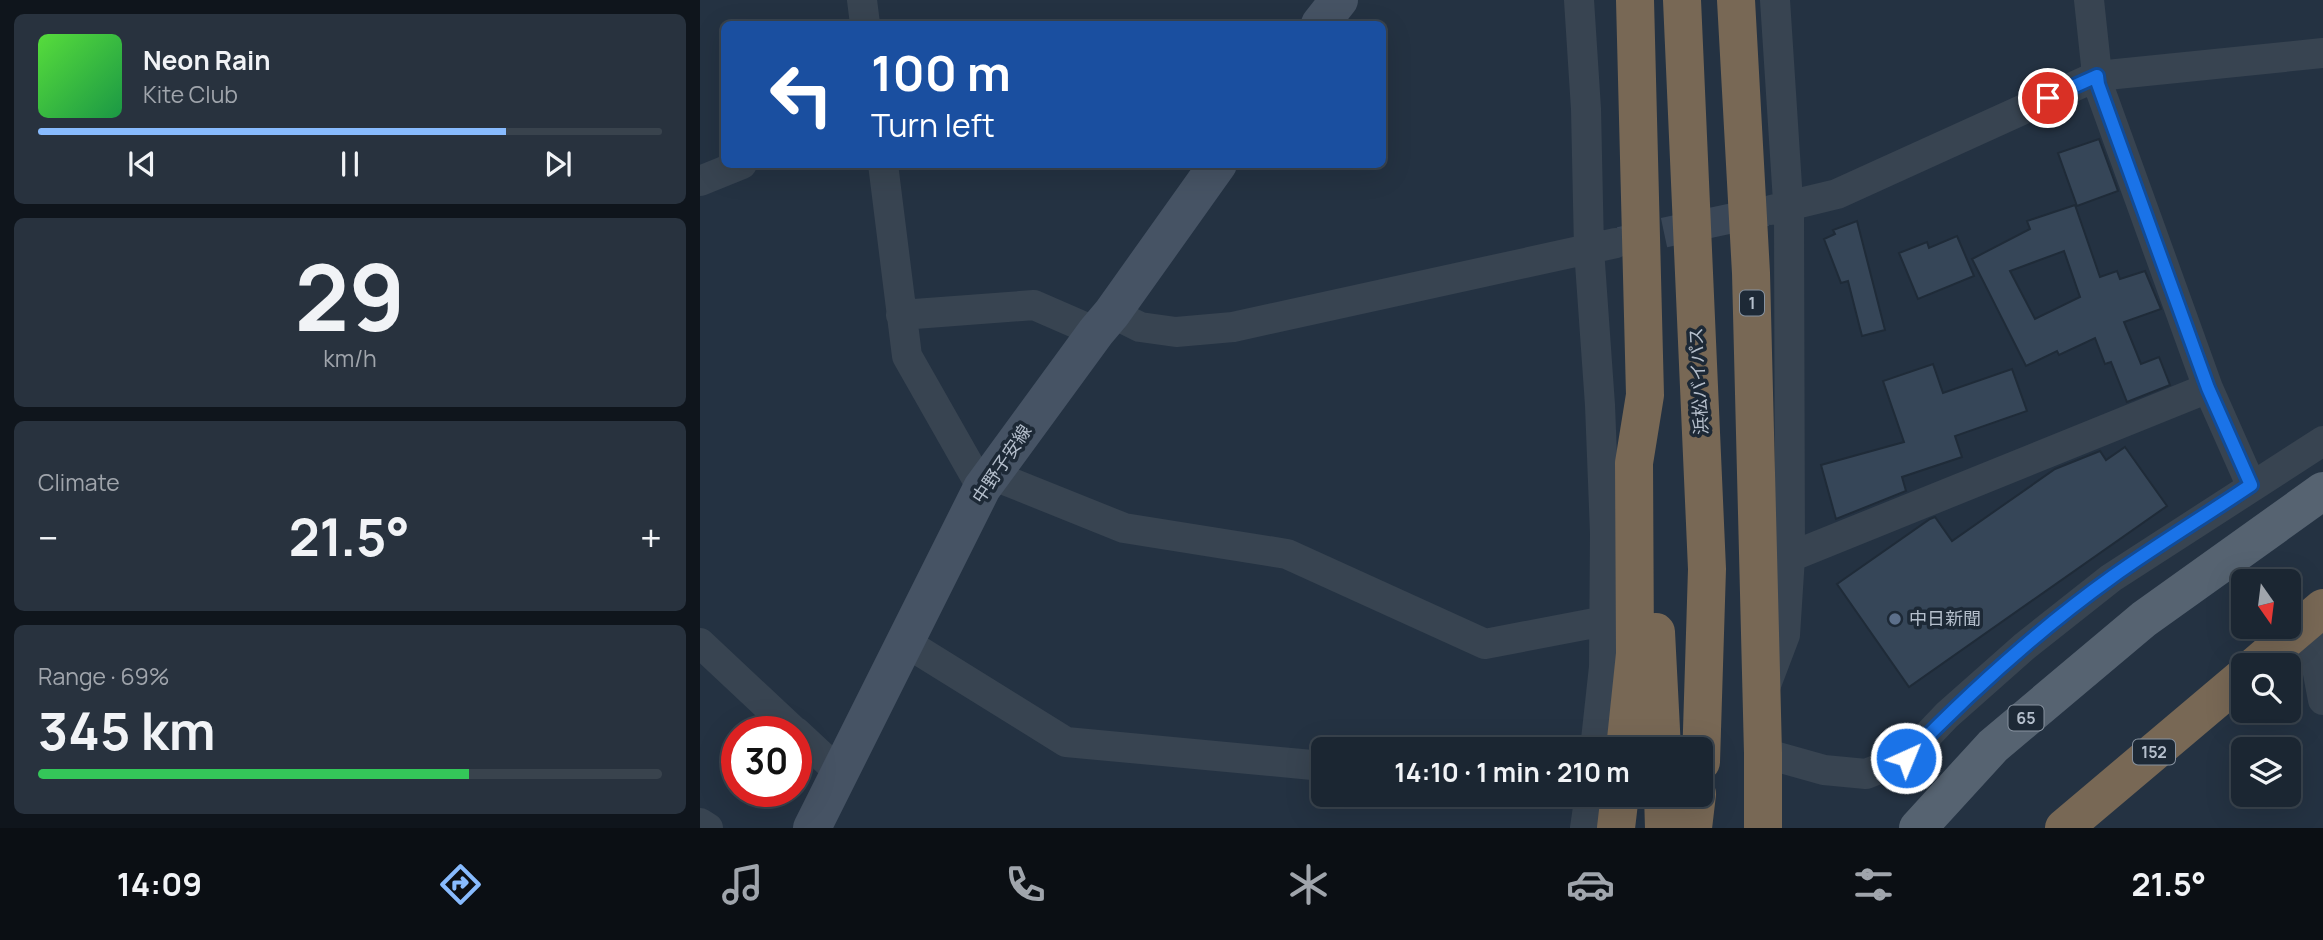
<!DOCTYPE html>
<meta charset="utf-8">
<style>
:root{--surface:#1b2632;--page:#28323e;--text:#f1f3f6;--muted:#a0a5ac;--line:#39434d;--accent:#88bbfe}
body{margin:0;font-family:Manrope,"Noto Sans JP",sans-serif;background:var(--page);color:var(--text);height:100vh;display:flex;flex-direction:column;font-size:26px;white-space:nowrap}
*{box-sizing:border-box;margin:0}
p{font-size:23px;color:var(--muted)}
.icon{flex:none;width:38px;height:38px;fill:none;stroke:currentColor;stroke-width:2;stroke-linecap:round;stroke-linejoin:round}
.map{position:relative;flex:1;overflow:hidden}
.sheet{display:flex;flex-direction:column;gap:14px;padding:14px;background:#0f151c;width:700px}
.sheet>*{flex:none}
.top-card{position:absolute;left:21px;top:21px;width:665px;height:147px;border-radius:10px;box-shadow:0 7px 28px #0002,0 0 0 2px var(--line);background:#1a4fa0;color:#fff;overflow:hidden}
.needle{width:46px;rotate:166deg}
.tools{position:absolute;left:1531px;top:569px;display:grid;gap:14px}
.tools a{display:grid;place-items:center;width:70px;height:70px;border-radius:10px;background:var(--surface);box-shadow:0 7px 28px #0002,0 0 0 2px var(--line);font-size:35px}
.speed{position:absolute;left:21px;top:716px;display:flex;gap:14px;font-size:35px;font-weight:700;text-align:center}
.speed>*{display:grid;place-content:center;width:91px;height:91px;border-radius:50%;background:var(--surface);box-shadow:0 7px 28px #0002,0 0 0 2px var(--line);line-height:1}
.speed .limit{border:10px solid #d22;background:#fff;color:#111}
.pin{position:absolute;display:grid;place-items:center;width:60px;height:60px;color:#fff;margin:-30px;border:4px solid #fff;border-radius:50%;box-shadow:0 2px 7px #0007}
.me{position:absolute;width:77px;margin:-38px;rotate:44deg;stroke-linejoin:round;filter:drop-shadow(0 0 5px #0008)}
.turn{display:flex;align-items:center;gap:24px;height:147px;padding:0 35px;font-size:32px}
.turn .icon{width:91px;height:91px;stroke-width:2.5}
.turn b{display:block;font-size:49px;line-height:60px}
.big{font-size:52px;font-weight:700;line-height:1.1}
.sheet .widget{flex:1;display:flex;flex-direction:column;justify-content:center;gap:10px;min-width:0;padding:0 24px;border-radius:10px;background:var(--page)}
.sheet .dial{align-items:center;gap:0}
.dial b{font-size:91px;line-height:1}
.song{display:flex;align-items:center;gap:21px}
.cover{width:84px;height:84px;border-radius:10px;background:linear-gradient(135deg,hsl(110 70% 55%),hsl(140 70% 35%))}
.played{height:7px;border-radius:4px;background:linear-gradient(90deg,var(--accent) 75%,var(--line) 75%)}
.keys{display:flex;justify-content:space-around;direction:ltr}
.heat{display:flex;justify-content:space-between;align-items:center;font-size:38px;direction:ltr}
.charge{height:10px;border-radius:5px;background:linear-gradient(90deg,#34c759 69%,var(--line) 0)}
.trip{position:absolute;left:611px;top:737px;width:402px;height:70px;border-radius:10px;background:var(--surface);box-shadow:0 7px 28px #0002,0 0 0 2px var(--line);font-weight:700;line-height:70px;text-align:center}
.menu{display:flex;height:112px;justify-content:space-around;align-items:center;background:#0b0f14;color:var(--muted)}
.menu .icon{width:49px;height:49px}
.menu .on{color:var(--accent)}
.menu b{font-size:32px;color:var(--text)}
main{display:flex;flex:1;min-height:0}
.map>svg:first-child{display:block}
</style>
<main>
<section class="sheet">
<div class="widget">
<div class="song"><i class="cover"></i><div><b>Neon Rain</b><p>Kite Club</p></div></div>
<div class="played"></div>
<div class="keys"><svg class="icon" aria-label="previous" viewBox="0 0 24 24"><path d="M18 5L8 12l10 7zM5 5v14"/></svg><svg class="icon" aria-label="pause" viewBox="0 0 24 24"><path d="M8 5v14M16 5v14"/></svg><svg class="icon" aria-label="next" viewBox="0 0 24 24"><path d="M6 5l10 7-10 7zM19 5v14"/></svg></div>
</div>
<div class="widget dial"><b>29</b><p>km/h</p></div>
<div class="widget"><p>Climate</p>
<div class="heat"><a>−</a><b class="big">21.5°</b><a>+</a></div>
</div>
<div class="widget"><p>Range · 69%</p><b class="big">345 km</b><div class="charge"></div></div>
</section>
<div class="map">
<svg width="1623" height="828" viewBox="0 0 1623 828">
<rect width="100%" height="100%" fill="#243242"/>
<!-- building -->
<path fill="#364658" stroke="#1f2b38" stroke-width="2" fill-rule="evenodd" d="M1399,139L1418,191L1377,206L1358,153Z
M1375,205L1400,277L1417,271L1420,279L1445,271L1461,309L1424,322L1441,364L1459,357L1470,385L1427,402L1411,362L1405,364L1395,338L1359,355L1357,351L1326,366L1272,259L1330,229L1327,221ZM1364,251L1380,297L1335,319L1310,271Z
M1157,221L1185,330L1162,336L1148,281L1141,283L1124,239L1135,234L1133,230Z
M1257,236L1274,276L1218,299L1199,253L1227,242L1229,248Z
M1233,364L1243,393L1312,369L1327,411L1255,436L1262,457L1202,477L1206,491L1136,519L1121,465L1204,442L1183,381Z
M1425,447L1467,506L1209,687L1137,584L1230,519L1235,517L1252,541L1355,469L1400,451L1406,460Z"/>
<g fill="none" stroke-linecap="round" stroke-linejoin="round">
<!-- street-tunnel -->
<path stroke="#3a4757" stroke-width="30" stroke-dasharray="30 15" stroke-linecap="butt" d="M920,242L1066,211"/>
<!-- street -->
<path stroke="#384451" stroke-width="30" d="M162,0L165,24
M879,0L886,109L889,249L900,405L905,533L904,667L895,749
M1389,0L1398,84L1508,388L1551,485
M183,164L207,356L282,488
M0,181L42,164
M1071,210L1137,194L1397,76L1623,53
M412,313L440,327L476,332L533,327L916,243
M201,315L334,305L396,332
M292,475L424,528L587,554L785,644L905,621
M1090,557L1508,388
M1608,620L1623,700
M205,642L366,742L623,766
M0,643L95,732
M1066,685L1085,635L1090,557L1089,217L1075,0
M96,732L140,773
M1063,753L1124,770L1166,774L1206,758L1247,715L1325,646L1411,578L1623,441
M0,823L8,828
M885,828L890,794"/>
<!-- secondary -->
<path stroke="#465364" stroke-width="38" d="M620,24L639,0
M112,828L282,488L396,332L412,313L518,164"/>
<!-- primary -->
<path stroke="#566371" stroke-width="38" d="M1218,828L1293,746L1444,619L1623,491"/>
<!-- highway -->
<path stroke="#786855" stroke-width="38" d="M982,0L1007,569L1001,762
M1036,0L1051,273L1063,753V828
M956,632L962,749
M1556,665L1623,608
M925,749L935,654L934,463L945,395L935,0
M963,794L964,828
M916,828L920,794
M993,828L997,794
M1364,828L1544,676"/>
</g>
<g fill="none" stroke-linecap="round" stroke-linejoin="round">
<defs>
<path id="route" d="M1206,758C1269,693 1338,630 1412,577C1457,545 1505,516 1551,485L1508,388L1398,84L1397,76L1348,98"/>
</defs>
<!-- route casing -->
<use href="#route" stroke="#114b97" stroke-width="18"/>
<!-- route -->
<use href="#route" stroke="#1a73e8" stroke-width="12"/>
</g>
<!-- markers -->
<circle fill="#5c6f8a" stroke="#1d2936" stroke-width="2.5" cx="1195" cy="619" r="7"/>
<g text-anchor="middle" stroke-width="7" stroke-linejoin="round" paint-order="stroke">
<!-- shield labels -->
<g fill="#1d2936" stroke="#87929f" stroke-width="2">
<rect x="1040" y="290.5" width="24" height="25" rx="5"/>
<rect x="1308.5" y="705.5" width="35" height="25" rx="5"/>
<rect x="1433" y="739.5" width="42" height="25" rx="5"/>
</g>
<g font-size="16" font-weight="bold" fill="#b5bfcc">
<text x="1052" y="309">1</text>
<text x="1326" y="724">65</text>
<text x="1454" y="758">152</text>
</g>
<!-- street labels -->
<g font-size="18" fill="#b5bfcc" stroke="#1d2936">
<text transform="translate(999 381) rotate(-93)" y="6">浜松バイパス</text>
<text transform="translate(302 464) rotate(-56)" y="6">中野子安線</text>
</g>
<!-- poi labels -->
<g font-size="18" fill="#b5bfcc" stroke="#1d2936" text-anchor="start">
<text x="1209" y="625">中日新聞</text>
</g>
</g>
</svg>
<div class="tools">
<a><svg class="needle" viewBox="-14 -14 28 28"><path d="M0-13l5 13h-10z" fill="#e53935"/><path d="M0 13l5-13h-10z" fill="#a0a5ac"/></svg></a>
<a><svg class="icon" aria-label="search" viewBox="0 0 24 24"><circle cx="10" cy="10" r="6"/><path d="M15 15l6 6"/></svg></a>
<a><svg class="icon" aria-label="layers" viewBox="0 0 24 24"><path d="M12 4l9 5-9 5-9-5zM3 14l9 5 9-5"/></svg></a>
</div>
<div class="speed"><div class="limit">30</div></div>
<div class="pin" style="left:1348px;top:98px;background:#d93025"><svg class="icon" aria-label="arrive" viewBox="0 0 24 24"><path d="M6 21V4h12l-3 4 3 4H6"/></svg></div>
<svg class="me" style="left:1206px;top:758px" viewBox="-20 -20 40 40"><circle r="17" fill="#1a73e8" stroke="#fff" stroke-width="3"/><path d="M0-11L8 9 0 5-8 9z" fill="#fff"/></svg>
<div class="trip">14:10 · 1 min · 210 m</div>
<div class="top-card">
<div class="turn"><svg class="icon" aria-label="left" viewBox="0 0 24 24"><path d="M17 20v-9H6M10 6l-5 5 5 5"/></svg><div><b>100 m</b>Turn left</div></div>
</div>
</div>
</main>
<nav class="menu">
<b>14:09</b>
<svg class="icon on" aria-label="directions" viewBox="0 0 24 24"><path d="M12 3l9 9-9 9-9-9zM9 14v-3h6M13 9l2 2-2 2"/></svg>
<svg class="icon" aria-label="music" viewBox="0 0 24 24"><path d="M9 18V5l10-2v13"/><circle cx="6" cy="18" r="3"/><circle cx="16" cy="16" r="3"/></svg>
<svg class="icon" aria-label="phone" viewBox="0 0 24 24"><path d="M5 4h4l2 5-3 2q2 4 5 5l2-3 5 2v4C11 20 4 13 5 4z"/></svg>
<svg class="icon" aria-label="climate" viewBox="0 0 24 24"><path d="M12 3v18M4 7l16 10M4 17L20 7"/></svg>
<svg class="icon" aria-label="car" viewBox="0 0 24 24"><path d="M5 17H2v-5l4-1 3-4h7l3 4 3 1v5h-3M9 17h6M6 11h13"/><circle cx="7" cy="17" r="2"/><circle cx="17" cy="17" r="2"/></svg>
<svg class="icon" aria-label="filters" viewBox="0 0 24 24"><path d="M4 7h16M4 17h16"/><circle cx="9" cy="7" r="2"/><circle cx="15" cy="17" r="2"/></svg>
<b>21.5°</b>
</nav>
